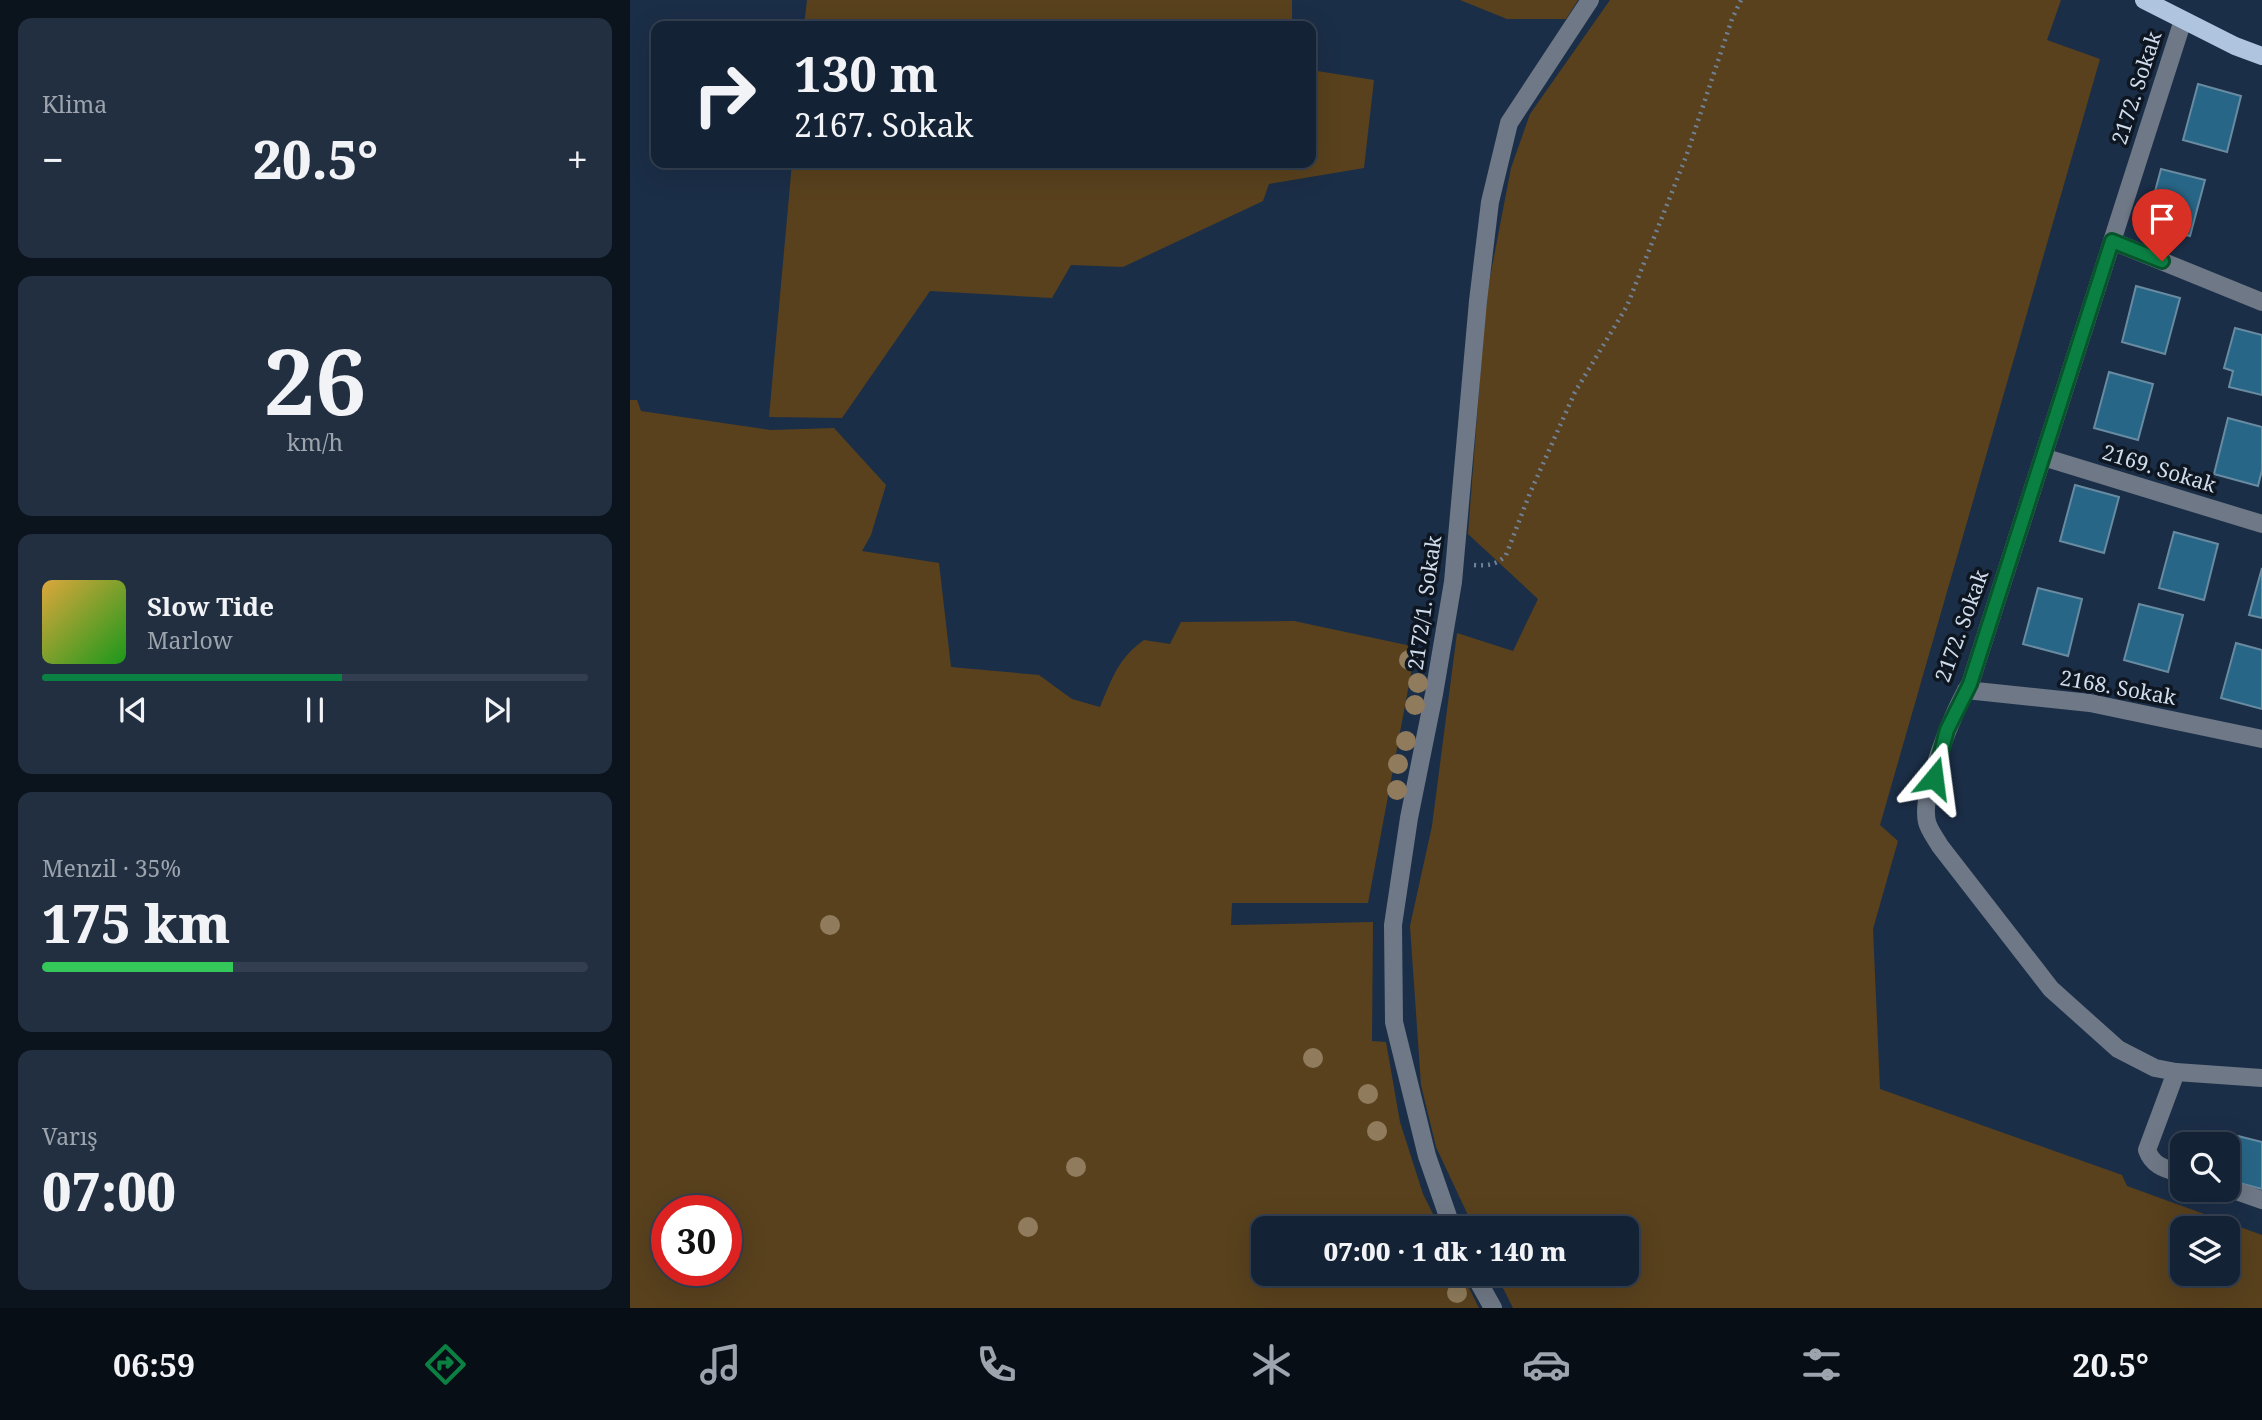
<!DOCTYPE html>
<html lang="tr">
<meta charset="utf-8">
<style>
:root{--surface:#142235;--page:#212f41;--text:#f1f3f6;--muted:#9da4ad;--line:#333f50;--accent:#0b8043}
body{margin:0;font-family:"Noto Serif",serif;background:var(--page);color:var(--text);height:100vh;display:flex;flex-direction:column;font-size:26px;white-space:nowrap}
*{box-sizing:border-box;margin:0}
p{font-size:23px;color:var(--muted)}
.icon{flex:none;width:38px;height:38px;fill:none;stroke:currentColor;stroke-width:2;stroke-linecap:round;stroke-linejoin:round}
.map{position:relative;flex:1;overflow:hidden}
.details{display:flex;flex-direction:column;gap:18px;padding:18px;background:#0b131d;width:630px}
.details>*{flex:none}
.hud{position:absolute;left:21px;top:21px;width:665px;height:147px;border-radius:14px;box-shadow:0 7px 28px #0002,0 0 0 2px var(--line);background:#142235;color:var(--text);overflow:hidden}
.tools{position:absolute;left:1540px;top:1132px;display:grid;gap:14px}
.tools a{display:grid;place-items:center;width:70px;height:70px;border-radius:14px;background:var(--surface);box-shadow:0 7px 28px #0002,0 0 0 2px var(--line);font-size:35px}
.speed{position:absolute;left:21px;top:1195px;display:flex;gap:14px;font-size:35px;font-weight:700;text-align:center}
.speed>*{display:grid;place-content:center;width:91px;height:91px;border-radius:50%;background:var(--surface);box-shadow:0 7px 28px #0002,0 0 0 2px var(--line);line-height:1}
.speed .limit{border:10px solid #d22;background:#fff;color:#111}
.pin{position:absolute;display:grid;place-items:center;width:60px;height:60px;color:#fff;margin:-72px -30px;border-radius:50% 50% 50% 0;rotate:-45deg;box-shadow:0 0 7px #0007}
.pin .icon{rotate:45deg}
.me{position:absolute;width:77px;margin:-38px;rotate:16deg;stroke-linejoin:round;filter:drop-shadow(0 0 5px #0008)}
.turn{display:flex;align-items:center;gap:24px;height:147px;padding:0 28px;font-size:32px}
.turn .icon{width:91px;height:91px;stroke-width:2.5}
.turn b{display:block;font-size:49px;line-height:60px}
.big{font-size:52px;font-weight:800;line-height:1.1}
.details .card{flex:1;display:flex;flex-direction:column;justify-content:center;gap:10px;min-width:0;padding:0 24px;border-radius:14px;background:var(--page)}
.details .dial{align-items:center;gap:0}
.dial b{font-size:91px;line-height:1}
.song{display:flex;align-items:center;gap:21px}
.cover{width:84px;height:84px;border-radius:10px;background:linear-gradient(135deg,hsl(40 70% 55%),hsl(120 70% 35%))}
.played{height:7px;border-radius:4px;background:linear-gradient(90deg,var(--accent) 55%,var(--line) 55%)}
.keys{display:flex;justify-content:space-around;direction:ltr}
.heat{display:flex;justify-content:space-between;align-items:center;font-size:38px;direction:ltr}
.charge{height:10px;border-radius:5px;background:linear-gradient(90deg,#34c759 35%,var(--line) 0)}
.trip{position:absolute;left:621px;top:1216px;width:388px;height:70px;border-radius:14px;background:var(--surface);box-shadow:0 7px 28px #0002,0 0 0 2px var(--line);font-weight:800;line-height:70px;text-align:center}
.tab-bar{display:flex;height:112px;justify-content:space-around;align-items:center;background:#080e15;color:var(--muted)}
.tab-bar .icon{width:49px;height:49px}
.tab-bar .selected{color:var(--accent)}
.tab-bar b{font-size:32px;color:var(--text)}
main{display:flex;flex:1;min-height:0}
.map>svg:first-child{display:block}
</style>
<main>
<section class="details">
<div class="card"><p>Klima</p>
<div class="heat"><a>−</a><b class="big">20.5°</b><a>+</a></div>
</div>
<div class="card dial"><b>26</b><p>km/h</p></div>
<div class="card">
<div class="song"><i class="cover"></i><div><b>Slow Tide</b><p>Marlow</p></div></div>
<div class="played"></div>
<div class="keys"><svg class="icon" aria-label="previous" viewBox="0 0 24 24"><path d="M18 5L8 12l10 7zM5 5v14"/></svg><svg class="icon" aria-label="pause" viewBox="0 0 24 24"><path d="M8 5v14M16 5v14"/></svg><svg class="icon" aria-label="next" viewBox="0 0 24 24"><path d="M6 5l10 7-10 7zM19 5v14"/></svg></div>
</div>
<div class="card"><p>Menzil · 35%</p><b class="big">175 km</b><div class="charge"></div></div>
<div class="card"><p>Varış</p><b class="big">07:00</b></div>
</section>
<div class="map">
<svg width="1632" height="1308" viewBox="0 0 1632 1308">
<rect width="100%" height="100%" fill="#1b2e47"/>
<!-- green -->
<path fill="#59411d" fill-rule="evenodd" d="M177,0H662V26H174Z
M830,0H948L936,19H877Z
M980,0H1431L1417,40L1470,59L1250,825L1268,841L1243,929L1250,1089L1492,1175L1497,1186L1632,1235V1308H883L866,1274H998V1228H844L806,1147L791,1085L780,926L802,826L827,633L883,651L908,599L838,534L856,298L881,168L900,114ZM1552,1228H1598V1274H1552Z
M681,70L744,80L734,168L639,184L633,201L493,267L441,265L422,298L300,291L212,418L139,417L162,163H681Z
M0,400H7L11,411L141,430L204,428L256,485L241,535L232,551L309,563L321,667L409,675L442,699L470,707C482,679 488,658 514,640L540,644L551,622L664,621L786,647L738,903H602L601,925L743,922L742,1041L756,1042L770,1122L793,1194L810,1228H634V1274H832L849,1308H0ZM37,1211H96V1270H37Z"/>
<!-- building -->
<path fill="#286687" stroke="#688ba1" stroke-width="2" d="M1568,84L1611,96L1597,152L1553,140Z
M1531,169L1575,180L1560,236L1516,225Z
M1506,286L1550,298L1535,354L1492,342Z
M1605,328L1632,335V395L1599,387L1603,371L1594,368Z
M1479,372L1523,384L1508,440L1464,428Z
M1598,418L1632,427V470L1628,486L1584,474Z
M1445,485L1489,497L1474,553L1430,541Z
M1544,532L1588,544L1574,600L1529,588Z
M1632,568V618L1619,615Z
M1408,588L1452,599L1438,656L1393,644Z
M1509,604L1553,615L1538,672L1494,660Z
M1606,643L1632,650V709L1591,698Z
M1608,1136L1632,1142V1189L1598,1180Z"/>
<g fill="none" stroke-linecap="round" stroke-linejoin="round">
<!-- path -->
<path stroke="#718196" stroke-width="4.5" stroke-dasharray="2 5" stroke-linecap="butt" d="M844,565C857,566 867,565 876,555L900,493L945,392L997,306L1057,154L1102,19L1111,0"/>
<!-- minor -->
<path stroke="#6f7886" stroke-width="18" d="M1553,20L1340,684C1324,708 1290,794 1297,822C1299,830 1306,839 1310,846L1421,989L1488,1049L1525,1068L1546,1072L1632,1078
M1482,241L1632,302
M1413,457L1632,524
M1336,690L1460,703L1632,739
M1546,1072L1517,1150C1523,1167 1537,1169 1552,1174
M1598,1188L1632,1200
M822,1228L797,1156L764,1022L763,925L779,818L804,694L823,582L848,301L860,202L879,123L960,0
M844,1274L863,1308"/>
<!-- major -->
<path stroke="#afc4df" stroke-width="18" d="M1514,0L1605,46L1632,56"/>
</g>
<!-- trees -->
<g fill="#907c5c">
<circle cx="779" cy="660" r="10"/>
<circle cx="788" cy="683" r="10"/>
<circle cx="785" cy="705" r="10"/>
<circle cx="776" cy="741" r="10"/>
<circle cx="768" cy="764" r="10"/>
<circle cx="767" cy="790" r="10"/>
<circle cx="200" cy="925" r="10"/>
<circle cx="683" cy="1058" r="10"/>
<circle cx="738" cy="1094" r="10"/>
<circle cx="747" cy="1131" r="10"/>
<circle cx="446" cy="1167" r="10"/>
<circle cx="398" cy="1227" r="10"/>
<circle cx="827" cy="1293" r="10"/>
</g>
<g fill="none" stroke-linecap="round" stroke-linejoin="round">
<defs>
<path id="route" d="M1304,778L1317,730L1340,684L1482,241L1532,261"/>
</defs>
<!-- route casing -->
<use href="#route" stroke="#07532c" stroke-width="18"/>
<!-- route -->
<use href="#route" stroke="#0b8043" stroke-width="12"/>
</g>
<g text-anchor="middle" stroke-width="7" stroke-linejoin="round" paint-order="stroke">
<!-- street labels -->
<g font-size="21" fill="#d0dcec" stroke="#0e1621">
<text transform="translate(1507 88) rotate(-72)" y="7">2172. Sokak</text>
<text transform="translate(1529 469) rotate(17)" y="7">2169. Sokak</text>
<text transform="translate(795 603) rotate(-82)" y="7">2172/1. Sokak</text>
<text transform="translate(1332 626) rotate(-70)" y="7">2172. Sokak</text>
<text transform="translate(1488 688) rotate(10)" y="7">2168. Sokak</text>
</g>
</g>
</svg>
<div class="tools">
<a><svg class="icon" aria-label="search" viewBox="0 0 24 24"><circle cx="10" cy="10" r="6"/><path d="M15 15l6 6"/></svg></a>
<a><svg class="icon" aria-label="layers" viewBox="0 0 24 24"><path d="M12 4l9 5-9 5-9-5zM3 14l9 5 9-5"/></svg></a>
</div>
<div class="speed"><div class="limit">30</div></div>
<div class="pin" style="left:1532px;top:261px;background:#d93025"><svg class="icon" aria-label="arrive" viewBox="0 0 24 24"><path d="M6 21V4h12l-3 4 3 4H6"/></svg></div>
<svg class="me" style="left:1304px;top:778px" viewBox="-20 -20 40 40"><path d="M0-17L14 15 0 8-14 15z" fill="#0b8043" stroke="#fff" stroke-width="4"/></svg>
<div class="trip">07:00 · 1 dk · 140 m</div>
<div class="hud">
<div class="turn"><svg class="icon" aria-label="right" viewBox="0 0 24 24"><path d="M7 20v-9h11M14 6l5 5-5 5"/></svg><div><b>130 m</b>2167. Sokak</div></div>
</div>
</div>
</main>
<nav class="tab-bar">
<b>06:59</b>
<svg class="icon selected" aria-label="directions" viewBox="0 0 24 24"><path d="M12 3l9 9-9 9-9-9zM9 14v-3h6M13 9l2 2-2 2"/></svg>
<svg class="icon" aria-label="music" viewBox="0 0 24 24"><path d="M9 18V5l10-2v13"/><circle cx="6" cy="18" r="3"/><circle cx="16" cy="16" r="3"/></svg>
<svg class="icon" aria-label="phone" viewBox="0 0 24 24"><path d="M5 4h4l2 5-3 2q2 4 5 5l2-3 5 2v4C11 20 4 13 5 4z"/></svg>
<svg class="icon" aria-label="climate" viewBox="0 0 24 24"><path d="M12 3v18M4 7l16 10M4 17L20 7"/></svg>
<svg class="icon" aria-label="car" viewBox="0 0 24 24"><path d="M5 17H2v-5l4-1 3-4h7l3 4 3 1v5h-3M9 17h6M6 11h13"/><circle cx="7" cy="17" r="2"/><circle cx="17" cy="17" r="2"/></svg>
<svg class="icon" aria-label="filters" viewBox="0 0 24 24"><path d="M4 7h16M4 17h16"/><circle cx="9" cy="7" r="2"/><circle cx="15" cy="17" r="2"/></svg>
<b>20.5°</b>
</nav>
